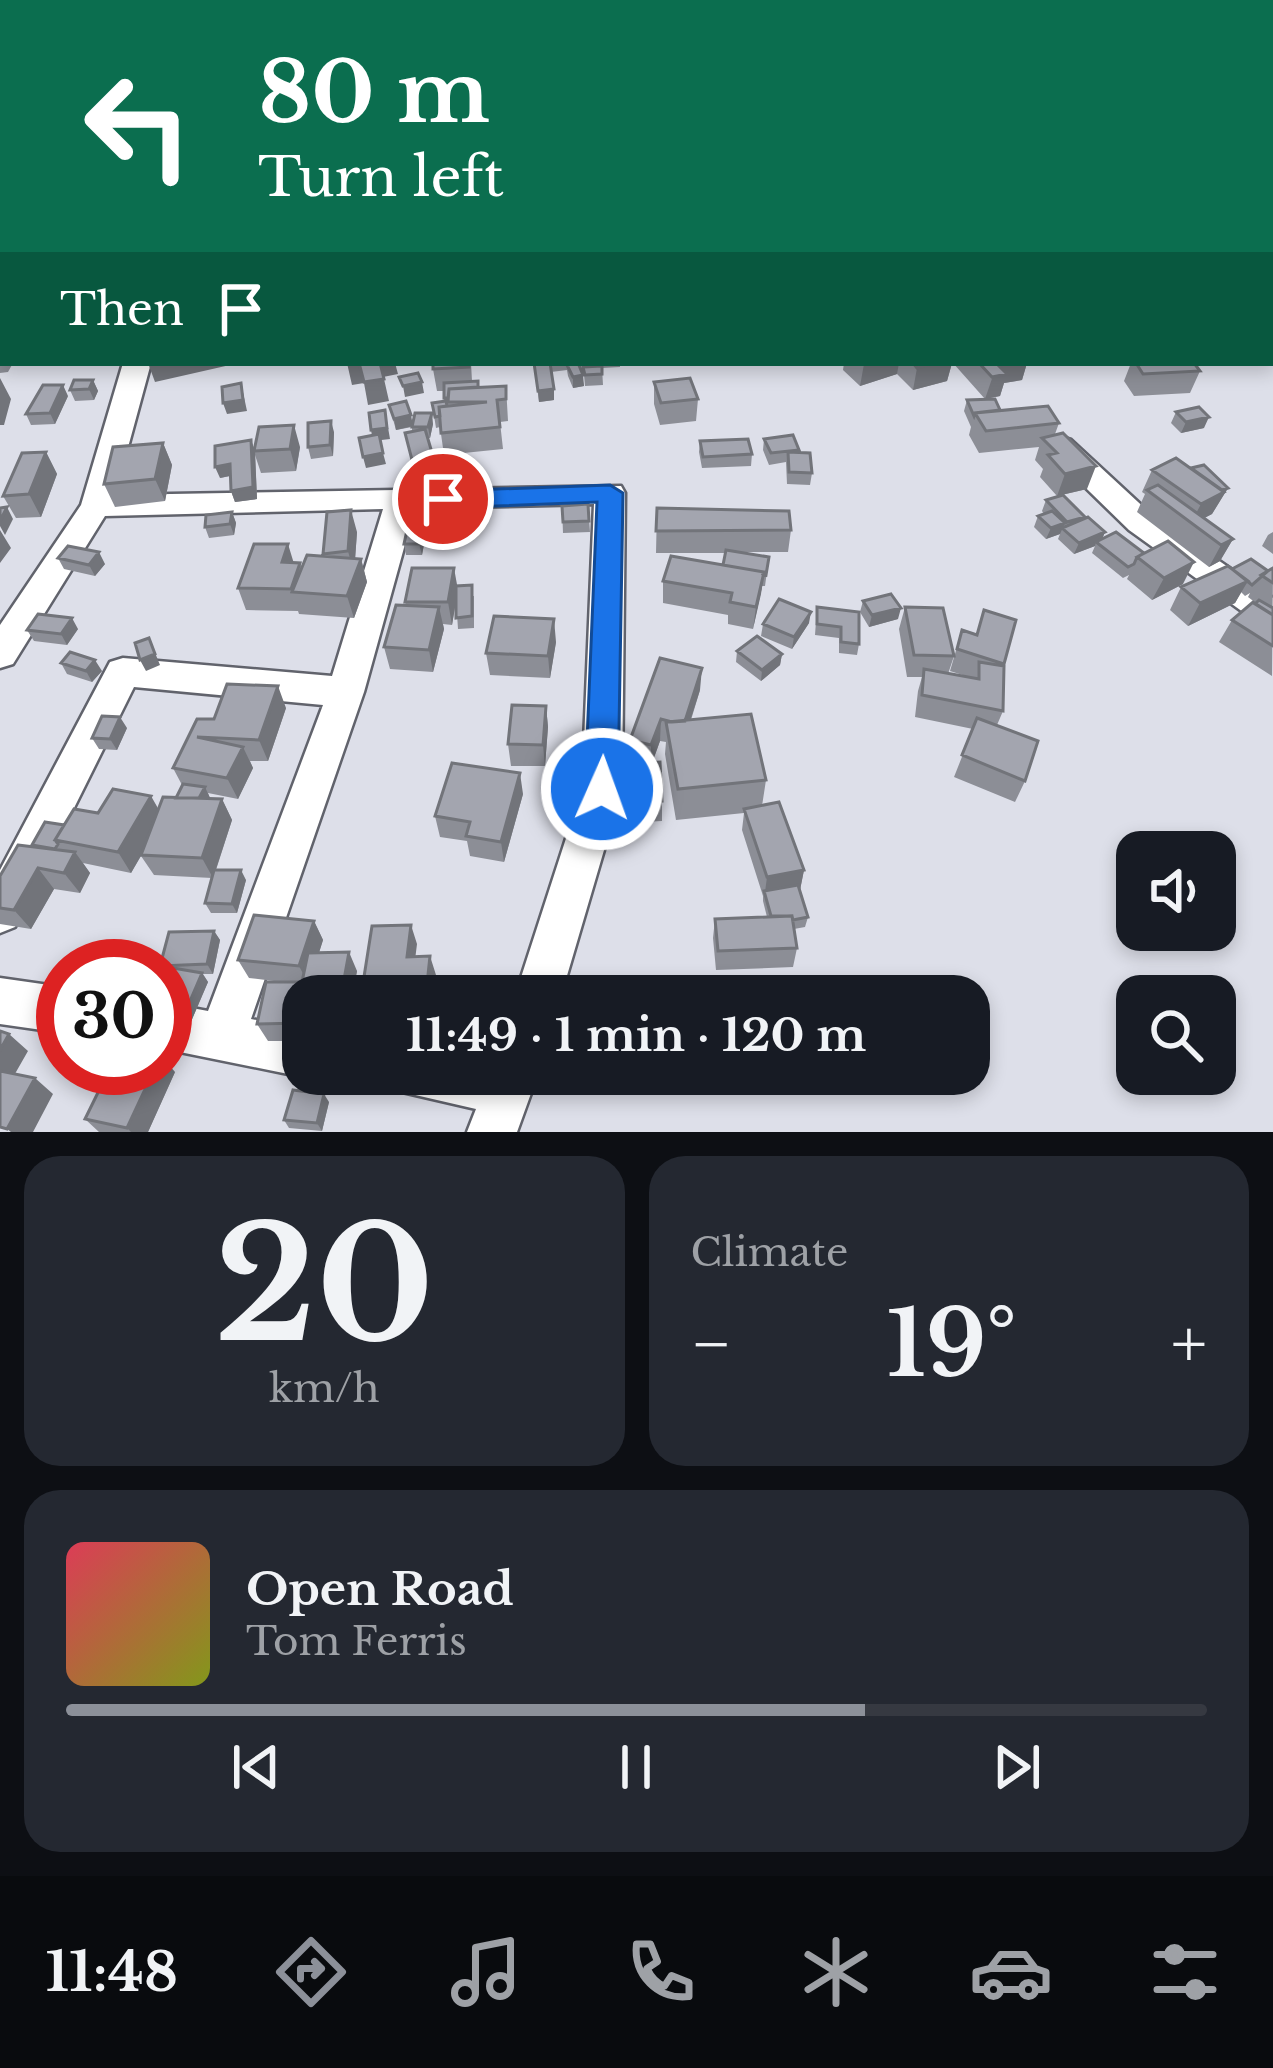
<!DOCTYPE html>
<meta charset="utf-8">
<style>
:root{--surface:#171b24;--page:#242831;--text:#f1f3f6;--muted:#9ea1a6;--line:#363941;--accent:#8c9099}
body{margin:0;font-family:"Libre Baskerville",serif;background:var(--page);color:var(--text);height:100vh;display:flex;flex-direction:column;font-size:45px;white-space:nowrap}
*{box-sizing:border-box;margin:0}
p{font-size:39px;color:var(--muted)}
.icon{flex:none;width:66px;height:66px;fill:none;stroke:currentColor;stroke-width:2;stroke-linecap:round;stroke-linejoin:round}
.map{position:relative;height:1132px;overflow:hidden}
.side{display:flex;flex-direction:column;gap:24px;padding:24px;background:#0d0f14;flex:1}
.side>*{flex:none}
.hud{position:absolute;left:0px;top:0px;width:1275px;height:366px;box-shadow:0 6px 18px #0003;background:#0b6e4f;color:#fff;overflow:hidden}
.fabs{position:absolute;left:1116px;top:831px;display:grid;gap:24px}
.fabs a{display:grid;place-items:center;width:120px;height:120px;border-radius:24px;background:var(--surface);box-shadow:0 6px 18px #0003;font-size:60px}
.speed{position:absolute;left:36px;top:939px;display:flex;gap:24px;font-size:60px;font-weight:700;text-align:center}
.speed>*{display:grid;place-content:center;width:156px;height:156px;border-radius:50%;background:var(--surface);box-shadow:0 6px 18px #0003;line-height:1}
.speed .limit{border:18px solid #d22;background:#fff;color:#111}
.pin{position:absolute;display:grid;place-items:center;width:102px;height:102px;color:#fff;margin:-51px;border:6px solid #fff;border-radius:50%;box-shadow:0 3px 12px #0007}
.me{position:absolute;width:132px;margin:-66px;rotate:2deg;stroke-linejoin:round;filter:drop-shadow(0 0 9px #0008)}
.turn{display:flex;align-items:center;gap:42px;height:252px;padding:0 60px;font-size:54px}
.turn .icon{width:156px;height:156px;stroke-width:2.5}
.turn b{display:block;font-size:84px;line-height:102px}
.then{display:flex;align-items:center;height:114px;padding:0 60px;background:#0003;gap:24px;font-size:45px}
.big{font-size:90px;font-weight:700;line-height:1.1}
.side .card{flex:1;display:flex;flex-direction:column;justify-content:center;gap:18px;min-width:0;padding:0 42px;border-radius:36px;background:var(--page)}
.side .dial{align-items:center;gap:0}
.dial b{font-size:156px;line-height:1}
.song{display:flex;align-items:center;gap:36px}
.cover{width:144px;height:144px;border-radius:18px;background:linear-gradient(135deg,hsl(350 70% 55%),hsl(70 70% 35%))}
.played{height:12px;border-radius:6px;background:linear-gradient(90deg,var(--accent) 70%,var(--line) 70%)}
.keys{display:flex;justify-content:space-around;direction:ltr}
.heat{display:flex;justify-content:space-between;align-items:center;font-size:66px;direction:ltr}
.side .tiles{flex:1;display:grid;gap:24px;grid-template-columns:1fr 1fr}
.card:last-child{grid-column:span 2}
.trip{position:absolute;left:282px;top:975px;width:708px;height:120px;border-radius:36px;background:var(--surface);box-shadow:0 6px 18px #0003;font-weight:700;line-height:120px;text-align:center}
.tab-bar{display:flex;height:192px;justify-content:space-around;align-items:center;background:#090b0e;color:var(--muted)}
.tab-bar .icon{width:84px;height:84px}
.tab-bar .on{color:var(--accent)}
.tab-bar b{font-size:54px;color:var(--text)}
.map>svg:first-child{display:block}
</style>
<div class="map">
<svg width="1273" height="1132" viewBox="0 0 1273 1132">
<rect width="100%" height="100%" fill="#dddfe9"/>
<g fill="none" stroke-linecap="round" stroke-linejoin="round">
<defs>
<path id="street" d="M710,0H726V3H710Z
M1105,0H1128L1130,3H1107Z
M1272,27H1273V37H1272Z
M0,126H3V138H0Z
M0,256H3L0,273Z
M1272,290H1273V306H1272Z
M123,363H151L115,495L621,486L625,493L622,789L561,996H515L582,789L594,504L415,508L364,692L251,1019L303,1029V1074H309L303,1077L165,1049V1003L208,1011L323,705L134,687L15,927L0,933V870L110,662L123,658L332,676L383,509L105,516L13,664L0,668V625L81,505Z
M1061,437L1071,440L1151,514L1273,598V629L1261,625L1129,530L1051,454L1046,447Z
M0,978L63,987V1033L0,1024Z
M391,1074H538L517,1132H467L476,1109L398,1091Z"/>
<path id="secondary" d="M311,0H370L372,3H309Z
M627,0H716L718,3H625Z
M929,0H1006L927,3Z
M3,17V33L0,34V18Z"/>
<path id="highway" d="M3,49V71L0,72V50Z"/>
</defs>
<!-- street casing -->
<use href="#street" stroke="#61636c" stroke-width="5"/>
<!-- secondary casing -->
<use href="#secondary" stroke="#61636c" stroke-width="4"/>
<!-- highway casing -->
<use href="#highway" stroke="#61636c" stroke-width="4"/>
<!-- street -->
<use href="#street" fill="#fff" fill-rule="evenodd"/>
<!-- secondary -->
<use href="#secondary" fill="#fff" fill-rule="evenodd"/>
<!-- highway -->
<use href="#highway" fill="#fff" fill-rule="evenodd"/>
</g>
<!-- wall -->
<path fill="#8c8e96" d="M79,0H125V3H80Z
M0,268H3V363H13L8,372L0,373Z
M471,363L472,381L479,387L506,386L508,421L500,422L503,449L444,455L440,427L436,428L432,403L444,401V391H437L433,369Z
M534,363H579L584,386L573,388L568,376L567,370L551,372L554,400L539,402Z
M583,363H620V367L602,368L603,385L585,386Z
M844,363H952L947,381L913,390L897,374L860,386L843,370Z
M953,363H1027L1022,380L1004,383L1000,396L985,399Z
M1131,363H1197L1196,365L1200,371L1190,393L1134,396L1124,381Z
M93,380L98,391L94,400L75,401L70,390Z
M654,382L698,399L696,421L660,425L654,404Z
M68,396L55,424L31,425L26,414Z
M967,400L1000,410L1059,423L1055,434L1087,489L1057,496L1040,477L1043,469L1035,460L1039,447L979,453L969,435L971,427L964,411Z
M389,405L412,423L433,424L430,438H428L435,467L414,471L405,433L412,431V427L396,430Z
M1176,412L1204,428L1181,433L1171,423Z
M334,432L333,456L311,459L308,447Z
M764,439L799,450V453L812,473L810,485L787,484L786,462L769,465L763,450Z
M251,440L254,449L300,447L296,471L261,473L255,455L257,499L235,502L231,491L230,476L220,478Z
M700,441L752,454L751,466L702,468L699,452Z
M163,443L172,465L165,501L115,507L104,484Z
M46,452L57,474L41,517L16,518L3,496Z
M1191,469L1228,488L1212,514L1204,518L1233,539L1220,561L1209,567L1137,512L1145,494L1142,492L1152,470Z
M1046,500L1085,517L1105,532L1102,539L1116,532L1183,584L1152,600L1127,579L1129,575L1123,578L1092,553L1095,546L1074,554L1058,539L1060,534L1046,539L1034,527L1038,516L1044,514L1042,511Z
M588,504L590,532L563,533L562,506Z
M657,508L791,530L788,552H741L769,557L765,586H762L753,629L728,624V615L663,603V581L723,565L726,553H656Z
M232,512L236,523L234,535L209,538L205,527Z
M426,512L428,523L422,555H406L404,544Z
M357,532L355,559H361L367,582L354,618L299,614L298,611L246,610L238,588L293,563H300L302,569L324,556L323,554Z
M1273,532V554L1262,546L1268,535Z
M58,558L105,564L95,576L64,569Z
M1273,568L1272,676L1219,642L1232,620L1256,603L1248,597L1250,593L1245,596L1241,592L1235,603L1188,626L1170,610L1181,587L1232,569L1268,571Z
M474,596V628L458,629L456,599L452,625L443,624L444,629L433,672L390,669L384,647L406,605L405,602Z
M863,601L898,619L869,627L860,612Z
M817,607L859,644L857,655L839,653V638L815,635Z
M905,607L954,656L948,674L972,678L950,671L962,630L976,634L1016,620L1004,666L1003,711L997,725L1025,781L1015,802L954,777L973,729L915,717L918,691L922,677H907L899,629Z
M809,623L792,649L761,636L763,624Z
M78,629L67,645L34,641L27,630Z
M556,642L550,678L490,675L486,653Z
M737,651L782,654L780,665L761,681L736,662Z
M61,663L102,671L92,682L67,674Z
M700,690L691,720L766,780L762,806L804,870L800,890L808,917L805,927L794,929L797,948L793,967L716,970L713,938L715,919L767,917L763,901V896L742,830L744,813L676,820L665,754L666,742L660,741L652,763L662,801V821L623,823L622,764L638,763L630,761V740Z
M546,706L548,727L545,766H511L508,744Z
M286,708L268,761H250L253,768L238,799L208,793L210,798L222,799L232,820L216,870L246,880L237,913H211L205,903L212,878L154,875L141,856L131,873L83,863L90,873L80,893L54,889L31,929L0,924V876L33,847L64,825L98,813L158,809L176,798L182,785L173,768L214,719Z
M127,728L117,750L99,749L92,738Z
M523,794L504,862L470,856L467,841L440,837L435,816Z
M314,921L323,940L319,952L357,971L352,996H303V1041H268L257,1024L282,982L249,978L238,960Z
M214,931L220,940L213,974H203L208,982L190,1024L165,1019V985L169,976L165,973V966Z
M175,1072L148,1132H99L85,1119Z
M329,1102L322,1131L289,1128L284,1120Z"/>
<!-- shaded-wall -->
<path fill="#72747a" d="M137,0H181V2L138,3Z
M3,94V129L0,130V98Z
M148,363H229L230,365L155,382Z
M347,363H359L384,379L389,401L368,405L364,383L352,385Z
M380,363H395L398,374L383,377Z
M899,363L897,374L860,386L864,364Z
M936,363H952L947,381L913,390L917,368Z
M1003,363H1027L1022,380L1004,383L1000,396L985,399L997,364Z
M583,375L584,386L573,388V377Z
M0,378L11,399L4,425H0Z
M93,380L98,391L94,400L89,389Z
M422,382L424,393L405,397L403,386Z
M241,383L247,411L227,414L223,403Z
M63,385L68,396L55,424L50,413Z
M554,389V400L539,402L538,391Z
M385,410L390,439L373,441L371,430Z
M432,413L433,424L430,438L428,427Z
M411,415L413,426L396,430L394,419Z
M1209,417L1204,428L1181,433L1186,422Z
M331,421L334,432L333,456L330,445Z
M294,425L300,447L296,471L290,449Z
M251,440L255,451L257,499L235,502L231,491Z
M163,443L172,465L165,501L155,479Z
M46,452L57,474L41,517L29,494Z
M383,453L386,464L366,468L363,457Z
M433,456L435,467L414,471L412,460Z
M230,464L234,475L220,478L215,467Z
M1096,466L1087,489L1057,496L1065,474Z
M1228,488L1212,514L1193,524L1191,523L1201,504L1216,492Z
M7,507L13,519L5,535L0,526V521Z
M351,510L357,532L354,574L348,551Z
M232,512L236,523L234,535L230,524Z
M426,512L428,523L422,555L419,544Z
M1065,523L1060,534L1046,539L1051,528Z
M0,530L11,548L0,563Z
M1105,532L1100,544L1096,542L1095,546L1074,554L1079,543Z
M1233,539L1220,561L1209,567L1221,545Z
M288,544L295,567L282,562Z
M99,552L105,564L95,576L89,565Z
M361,559L367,582L354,618L347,596Z
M1194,562L1183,584L1152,600L1164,578Z
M454,568L458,590L452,625L448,602Z
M764,572L761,594L753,629L756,607Z
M1248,581L1235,603L1188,626L1200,603Z
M439,607L444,629L433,672L429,650Z
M901,608L898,619L869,627L872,615Z
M811,612L809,623L792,649L794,637Z
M72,618L78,629L67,645L61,634Z
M554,619L556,642L550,678L548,656Z
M149,638L160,665L146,671L140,660Z
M782,654L780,665L761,681L762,670Z
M95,660L102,671L92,682L86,671Z
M702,668L700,690L682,746L683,725Z
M278,686L286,708L268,761L259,740Z
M546,706L548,727L545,766L543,745Z
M120,717L127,728L117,750L110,739Z
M661,719L660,741L651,766V745Z
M243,747L253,768L238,799L227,778Z
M520,773L523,794L504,862L501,842Z
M205,787L210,798L196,803Z
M151,796L163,817L131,873L118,852Z
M222,799L232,820L213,878L202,858Z
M75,852L90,873L80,893L64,873Z
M38,868L54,889L31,929L14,910Z
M241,870L246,880L237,913L232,904Z
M804,870L800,890L765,892L767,877Z
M314,921L323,940L309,985L299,966Z
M411,925L417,944L413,976L407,957Z
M214,931L220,940L213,974L207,964Z
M349,952L357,971L352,996H341Z
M430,956L436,975L434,996H426V994Z
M202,973L208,982L190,1024L184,1015Z
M9,1034L28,1051L0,1100V1050Z
M165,1060L175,1072L148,1132H131L127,1128L155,1068H165Z
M35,1078L53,1094L33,1132H11L7,1129Z
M324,1094L329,1102L322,1131L317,1123Z"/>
<!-- building -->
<path fill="#a3a5af" stroke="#72747a" stroke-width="3" d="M271,0V3H240L269,0Z
M304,0H312V3H274Z
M420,0H476L477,3H420Z
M619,1V3L576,2Z
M3,70V94L0,98V73Z
M3,292V317L0,322V297Z
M3,333V360L0,361V339Z
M359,363H380L384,379L364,382Z
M433,363H469V367L433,369Z
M534,363H550L554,389L538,391Z
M578,363L583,375L573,377L567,365Z
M913,363H936L917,368Z
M979,363H1003L997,364L1007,374L992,377Z
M1136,363H1194L1200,371L1143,374Z
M602,366V374L585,375L583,367Z
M418,373L422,382L403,386L399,377Z
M690,378L698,399L661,403L654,382Z
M74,380H93L89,389L70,390Z
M478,381V387L449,389L448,398H444V383Z
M241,383L243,400L223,403L222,387Z
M43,385H63L50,413L26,414Z
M506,386V399L497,400L500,427L441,433L439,407L487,402H448L449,389Z
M995,399L1000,410L975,413L974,416L967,400Z
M406,401L411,415L394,419L389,405Z
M446,401L447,406L439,407L440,416L435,417L432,403Z
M1048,406L1059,423L986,431L975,413Z
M1199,407L1209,417L1186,422L1176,412Z
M385,410L387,428L371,430L369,413Z
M415,413H432L428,427H412Z
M331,421L330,445L308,447V423Z
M294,425L290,449L254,451L259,427Z
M425,429L433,456L412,460L405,433Z
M1063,433L1096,466L1065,474L1048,455L1057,453L1042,438Z
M379,434L383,453L363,457L359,438Z
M793,435L799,450L771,453L764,439Z
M748,439L752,454L703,457L700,441Z
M251,440L253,487L231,491L230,464L215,467V446Z
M163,443L155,479L104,484L113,447Z
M46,452L29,494L3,496L22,453Z
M788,452L810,453L812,473L789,472Z
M1176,458L1224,492L1201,504L1152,470Z
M1204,465L1228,488L1222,490L1191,468Z
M1158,485L1233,539L1221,545L1147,490Z
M1063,495L1085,517L1067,522L1046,500Z
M588,504L589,521L563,522L562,506Z
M7,507L0,521V508Z
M657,508L789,511L791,530L656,531Z
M351,510L348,551L323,554L327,512Z
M1052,511L1065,523L1051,528L1038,516Z
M232,512L230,524L205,527L206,515Z
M411,512H426L419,544H404Z
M1088,517L1105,532L1079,543L1062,528Z
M1116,532L1144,553L1137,557L1134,564L1128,567L1096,542Z
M1168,541L1194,562L1164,578L1137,557Z
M254,544H288L282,562L300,563L291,589L238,588Z
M68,546L99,552L89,565L58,558Z
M726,550L769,557L766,575L763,574L764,572L723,565Z
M307,555L361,559L347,596L292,592Z
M671,556L764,572L756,607L730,602L732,593L663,581Z
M1251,559L1268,571L1252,585L1232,569Z
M1228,566L1248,581L1200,603L1181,587Z
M412,568H454L448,602H405Z
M1273,568V583L1261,575Z
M472,585V616L456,618V586Z
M891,594L901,608L872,615L863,601Z
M779,599L811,612L794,637L763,624Z
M1259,600L1273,608V615L1255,604Z
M1253,602L1273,615V646L1232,620Z
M396,605L439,607L429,650L384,647Z
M817,607L859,612V644L841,642V627L817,624Z
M905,607L943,608L954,656L914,655Z
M984,610L1016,620L1004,664L957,649L962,630L977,635Z
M38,614L72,618L61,634L27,630Z
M494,616L554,619L548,656L486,653Z
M757,636L782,654L762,670L737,651Z
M149,638L155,654L140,660L135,643Z
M70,652L95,660L86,671L61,663Z
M660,658L702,668L685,721L672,722L661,719L651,745L630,740Z
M979,662L1004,666L1003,711L922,695L924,669L979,679Z
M227,684L278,686L259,740L197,737L243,747L227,778L173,768L197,719H214Z
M512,705L546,706L543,745L508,744Z
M751,714L766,780L678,789L666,722Z
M102,716L120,717L110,739L92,738Z
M977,718L1038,741L1025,781L962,755Z
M660,762L662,801L623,802L622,764Z
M452,763L520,773L501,842L466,836L470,822L435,816Z
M183,784L205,787L199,798H176Z
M113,789L151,796L118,852L55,840L74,809L98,813Z
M163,797L222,799L202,858L141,855Z
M779,802L804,870L767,877L744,809Z
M45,822L64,825L55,840L58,844L55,849L32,845Z
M18,845L75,852L64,873L38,868L14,910L0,908V876Z
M214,870H241L232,904L205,903Z
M798,885L808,917L793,920L792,916H771L764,891Z
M254,915L314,921L299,966L238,960Z
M792,916L797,948L718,951L715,919Z
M411,925L407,957L430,956L426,994L361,996L372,926Z
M214,931L207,964L160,966L169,932Z
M349,952L341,996H303V1023L257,1024L266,982H302L308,953Z
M173,968L202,973L184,1015L165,1011V985Z
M0,1031L9,1034L0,1050Z
M110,1068H155L127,1128L85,1119Z
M0,1071L35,1078L7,1129L0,1127Z
M293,1090L324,1094L317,1123L284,1120Z"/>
<!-- route -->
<path fill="#1a73e8" stroke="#114b97" stroke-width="3" d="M610,485L623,493L618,789L613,799L602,803L590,799L585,789L597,502L443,508L430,499L443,491Z"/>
</svg>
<div class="fabs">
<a><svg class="icon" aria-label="sound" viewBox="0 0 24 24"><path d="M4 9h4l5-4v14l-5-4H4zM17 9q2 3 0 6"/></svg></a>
<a><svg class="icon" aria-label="search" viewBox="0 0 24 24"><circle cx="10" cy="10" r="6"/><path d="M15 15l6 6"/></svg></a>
</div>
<div class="speed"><div class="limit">30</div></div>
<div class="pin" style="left:443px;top:499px;background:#d93025"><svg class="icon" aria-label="arrive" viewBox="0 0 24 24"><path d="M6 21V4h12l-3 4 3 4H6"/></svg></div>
<svg class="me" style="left:602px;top:789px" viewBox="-20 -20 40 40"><circle r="17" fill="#1a73e8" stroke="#fff" stroke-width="3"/><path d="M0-11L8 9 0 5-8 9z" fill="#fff"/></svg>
<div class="trip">11:49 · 1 min · 120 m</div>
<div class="hud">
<div class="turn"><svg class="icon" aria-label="left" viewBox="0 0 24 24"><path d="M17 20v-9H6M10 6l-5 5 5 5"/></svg><div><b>80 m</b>Turn left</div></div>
<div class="then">Then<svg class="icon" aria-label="arrive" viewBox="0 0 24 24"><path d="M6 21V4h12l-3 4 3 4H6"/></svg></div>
</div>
</div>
<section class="side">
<div class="tiles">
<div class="card dial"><b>20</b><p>km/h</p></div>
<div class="card"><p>Climate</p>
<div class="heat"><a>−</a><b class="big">19°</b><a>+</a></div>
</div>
<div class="card">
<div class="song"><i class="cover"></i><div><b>Open Road</b><p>Tom Ferris</p></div></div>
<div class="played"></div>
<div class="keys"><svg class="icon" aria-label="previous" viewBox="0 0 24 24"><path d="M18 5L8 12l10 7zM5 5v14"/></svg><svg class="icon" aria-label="pause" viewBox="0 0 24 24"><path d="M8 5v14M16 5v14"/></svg><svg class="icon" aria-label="next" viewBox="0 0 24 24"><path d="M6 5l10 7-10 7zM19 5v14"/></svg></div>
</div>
</div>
</section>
<nav class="tab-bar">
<b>11:48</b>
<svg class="icon on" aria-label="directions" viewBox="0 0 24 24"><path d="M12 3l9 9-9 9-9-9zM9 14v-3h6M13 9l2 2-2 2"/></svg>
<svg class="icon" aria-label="music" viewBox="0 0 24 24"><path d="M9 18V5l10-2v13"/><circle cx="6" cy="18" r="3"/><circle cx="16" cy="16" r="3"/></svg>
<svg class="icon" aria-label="phone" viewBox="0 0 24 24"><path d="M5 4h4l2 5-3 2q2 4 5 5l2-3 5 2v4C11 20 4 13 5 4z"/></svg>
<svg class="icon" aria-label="climate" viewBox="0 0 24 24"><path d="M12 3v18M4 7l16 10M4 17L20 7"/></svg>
<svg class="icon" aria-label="car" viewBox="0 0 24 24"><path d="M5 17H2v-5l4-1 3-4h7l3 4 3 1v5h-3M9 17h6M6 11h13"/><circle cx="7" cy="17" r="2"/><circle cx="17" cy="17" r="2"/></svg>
<svg class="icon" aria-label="filters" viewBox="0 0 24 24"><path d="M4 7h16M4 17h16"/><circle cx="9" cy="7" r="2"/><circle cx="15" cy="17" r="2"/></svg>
</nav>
